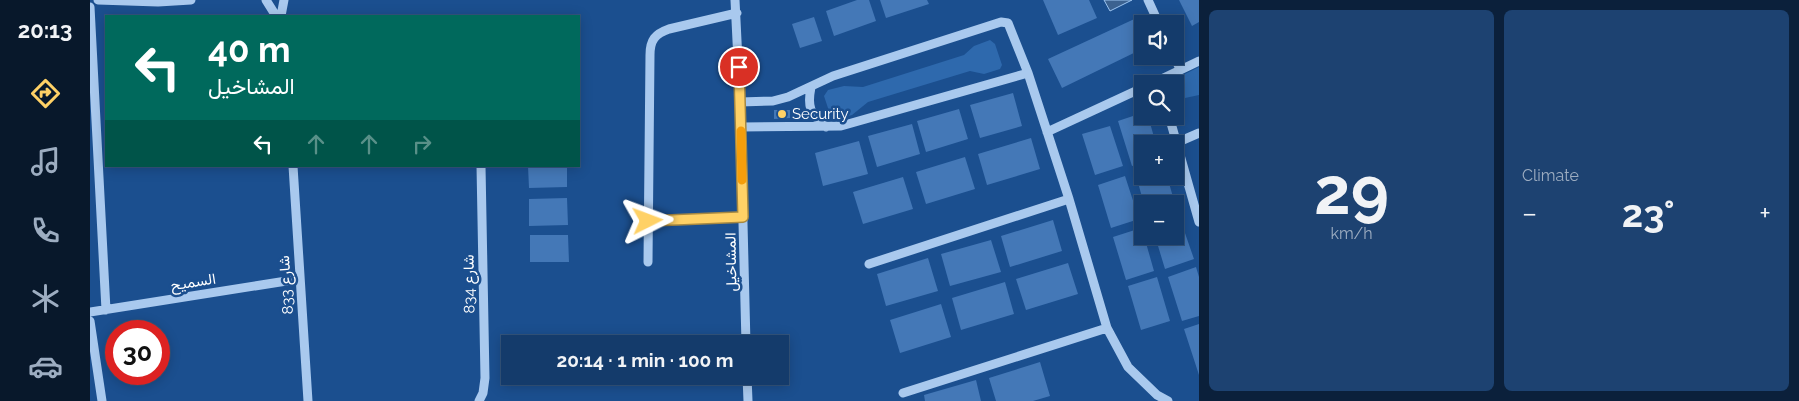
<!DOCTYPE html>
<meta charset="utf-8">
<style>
:root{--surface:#143b6b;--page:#1d4271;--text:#f1f3f6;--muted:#9dadc1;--line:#33557e;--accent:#ffd166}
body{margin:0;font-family:Raleway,Vazirmatn,sans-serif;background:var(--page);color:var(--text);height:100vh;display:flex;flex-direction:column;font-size:19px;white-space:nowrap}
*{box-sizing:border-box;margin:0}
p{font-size:16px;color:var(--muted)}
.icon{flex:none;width:28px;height:28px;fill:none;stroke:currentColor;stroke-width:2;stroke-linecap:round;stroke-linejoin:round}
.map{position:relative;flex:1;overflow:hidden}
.sheet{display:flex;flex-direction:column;gap:10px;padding:10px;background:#0b203b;width:600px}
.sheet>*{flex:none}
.hud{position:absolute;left:15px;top:15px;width:475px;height:152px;border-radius:0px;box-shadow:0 2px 12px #0003,0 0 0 1px var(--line);background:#00695c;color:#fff;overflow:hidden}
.fabs{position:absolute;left:1044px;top:15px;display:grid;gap:10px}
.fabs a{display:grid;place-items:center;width:50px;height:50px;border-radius:0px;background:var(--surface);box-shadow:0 2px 12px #0003,0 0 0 1px var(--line);font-size:25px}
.speed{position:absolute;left:15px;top:320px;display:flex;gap:10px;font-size:25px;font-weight:700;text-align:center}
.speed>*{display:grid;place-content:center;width:65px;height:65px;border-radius:50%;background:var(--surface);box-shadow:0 2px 12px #0003,0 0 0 1px var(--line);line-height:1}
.speed .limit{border:8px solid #d22;background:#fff;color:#111}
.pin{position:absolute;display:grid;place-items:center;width:42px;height:42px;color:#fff;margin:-21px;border:2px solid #fff;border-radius:50%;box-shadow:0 1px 5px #0007}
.me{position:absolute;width:55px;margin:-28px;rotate:87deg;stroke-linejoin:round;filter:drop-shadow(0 0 4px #0008)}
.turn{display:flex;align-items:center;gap:18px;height:105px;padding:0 20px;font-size:22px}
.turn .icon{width:65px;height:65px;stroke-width:2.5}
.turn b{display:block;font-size:35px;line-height:42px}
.lanes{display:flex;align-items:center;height:48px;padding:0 20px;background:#0003;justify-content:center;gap:25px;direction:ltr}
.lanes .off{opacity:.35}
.big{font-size:38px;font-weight:700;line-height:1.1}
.sheet .card{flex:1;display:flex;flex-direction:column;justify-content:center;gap:8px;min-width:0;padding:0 18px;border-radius:8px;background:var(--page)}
.sheet .dial{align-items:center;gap:0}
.dial b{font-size:65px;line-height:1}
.heat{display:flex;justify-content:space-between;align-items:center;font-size:28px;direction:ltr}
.sheet .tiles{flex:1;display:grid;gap:10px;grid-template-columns:repeat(2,1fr)}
.trip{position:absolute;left:411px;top:335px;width:288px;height:50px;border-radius:0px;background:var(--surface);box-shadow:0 2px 12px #0003,0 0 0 1px var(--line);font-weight:700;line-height:50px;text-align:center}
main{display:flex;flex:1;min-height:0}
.tabs{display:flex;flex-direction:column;width:90px;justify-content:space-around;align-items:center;background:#08182b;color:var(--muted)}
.tabs .icon{width:35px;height:35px}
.tabs .on{color:var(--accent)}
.tabs b{font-size:22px;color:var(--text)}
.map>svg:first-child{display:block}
</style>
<main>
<nav class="tabs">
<b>20:13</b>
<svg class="icon on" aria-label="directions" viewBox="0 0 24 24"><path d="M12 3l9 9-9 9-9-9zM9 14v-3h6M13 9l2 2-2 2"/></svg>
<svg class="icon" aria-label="music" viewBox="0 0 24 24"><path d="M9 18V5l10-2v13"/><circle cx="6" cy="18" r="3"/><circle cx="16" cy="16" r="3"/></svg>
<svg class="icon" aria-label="phone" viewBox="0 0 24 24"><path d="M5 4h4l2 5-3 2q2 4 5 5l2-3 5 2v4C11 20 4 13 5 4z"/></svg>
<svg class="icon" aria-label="climate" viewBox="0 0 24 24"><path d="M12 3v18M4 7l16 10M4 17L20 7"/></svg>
<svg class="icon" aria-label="car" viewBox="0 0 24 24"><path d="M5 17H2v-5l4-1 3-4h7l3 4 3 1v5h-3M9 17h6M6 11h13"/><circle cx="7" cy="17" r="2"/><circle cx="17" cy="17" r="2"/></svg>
</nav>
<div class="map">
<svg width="1109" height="401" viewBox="0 0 1109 401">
<rect width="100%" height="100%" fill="#1b4f8f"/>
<!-- green -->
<path fill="#2e69ad" d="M900,40L905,44L912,65L910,69L894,74L880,71L778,102L762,115L747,119L741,117L734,96L738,90L754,86L773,87L874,55L884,46Z
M1109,67V95L1095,98L1088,81L1089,77Z"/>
<!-- water -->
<path fill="#3c6290" stroke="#9cc4f0" d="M1014,0H1042L1020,11Z"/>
<!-- building -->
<path fill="#4478b7" d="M767,0H779L786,21L744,36L736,11Z
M790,0H837L839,4L796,18Z
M953,0H999L1007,18L968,35Z
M1089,0H1109V22L1102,26Z
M1053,15L1057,24H1052V49L972,88L958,59Z
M724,17L732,41L710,48L702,24Z
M923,93L932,126L890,138L880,105Z
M869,109L878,139L836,152L827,121Z
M684,110H700V118L684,119Z
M1052,113V116H1058L1066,144H1052V163L1042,166L1028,121Z
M822,124L830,154L787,167L778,136Z
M1020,126L1033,166L1005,175L992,134Z
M941,138L950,169L897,185L888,154Z
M769,141L778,174L733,186L725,153Z
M875,157L885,189L836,204L826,172Z
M438,166H477V187L439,188Z
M1052,170V176H1077L1085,204H1054L1045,172Z
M1035,176L1049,219L1021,228L1008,185Z
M813,177L823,209L773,224L763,192Z
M477,198L478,225L439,226V199Z
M1088,213L1104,259L1075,269L1065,236H1085V214Z
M963,220L972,251L920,267L911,236Z
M1051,228L1052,236H1054L1064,271L1036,280L1023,237Z
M440,235H478L479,262H440Z
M901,240L911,272L860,286L851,254Z
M838,258L848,291L796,306L787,274Z
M978,263L988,294L936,310L926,279Z
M1106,267L1109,277V316L1092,321L1078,277Z
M1067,277L1080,321L1051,330L1038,286Z
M915,282L924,314L871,330L862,298Z
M851,304L861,337L810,353L800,320Z
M1109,324V375L1094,329Z
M950,362L960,396L943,401H906L899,378Z
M886,380L891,401H835L834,395Z"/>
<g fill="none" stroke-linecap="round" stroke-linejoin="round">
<!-- minor -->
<path stroke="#a9c9ee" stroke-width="9" d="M8,0L68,2L101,0
M176,0L186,16
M645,0L650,102L656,344
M1058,0L1069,24
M0,7L16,310
M191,16L194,0
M1084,56L1090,69
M1061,84L1109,61
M721,87C717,107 720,114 736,127
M650,102L683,101L698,97L743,76L911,22L918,23L938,73L979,199L1017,328L1038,367L1067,395L1078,401
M1079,116L1109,222
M651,127L751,126L938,73
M957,132L1052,88
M1086,143L1109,133
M203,166L218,401
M558,221L653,217
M558,262L560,55C560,40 565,34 579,29L647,13
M779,264L979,199
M0,312L209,279
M0,321L12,401
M657,376L658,401
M813,393L1017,328
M389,401L393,393L395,378L391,166"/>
</g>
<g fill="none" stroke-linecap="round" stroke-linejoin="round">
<defs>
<path id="route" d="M558,221L653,217L649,67"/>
</defs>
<!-- route casing -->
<use href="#route" stroke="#a68842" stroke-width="12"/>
<!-- route -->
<use href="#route" stroke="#ffd166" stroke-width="9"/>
<!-- slow -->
<path stroke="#f59e0b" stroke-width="9" d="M651,131L652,180"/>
</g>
<!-- markers -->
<circle fill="#ffd166" stroke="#1b4f8f" stroke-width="2" cx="692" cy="114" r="5"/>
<g text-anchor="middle" stroke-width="5" stroke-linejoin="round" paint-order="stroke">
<!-- poi labels -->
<g font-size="15" fill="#fff" stroke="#1b4f8f" text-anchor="start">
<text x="702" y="119">Security</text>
</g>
<!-- street labels -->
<g font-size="15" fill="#fff" stroke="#1b4f8f">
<text transform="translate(641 262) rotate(-91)" y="5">المشاخيل</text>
<text transform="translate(103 282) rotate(-9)" y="5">السميح</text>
<text transform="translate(379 284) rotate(-91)" y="5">شارع 834</text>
<text transform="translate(196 285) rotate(-94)" y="5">شارع 833</text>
</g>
</g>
</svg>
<div class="fabs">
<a><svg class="icon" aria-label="sound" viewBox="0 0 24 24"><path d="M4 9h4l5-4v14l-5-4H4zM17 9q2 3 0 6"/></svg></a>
<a><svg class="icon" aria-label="search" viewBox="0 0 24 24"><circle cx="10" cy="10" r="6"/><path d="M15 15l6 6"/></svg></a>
<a>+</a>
<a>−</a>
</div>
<div class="speed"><div class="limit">30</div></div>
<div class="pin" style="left:649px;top:67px;background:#d93025"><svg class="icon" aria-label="arrive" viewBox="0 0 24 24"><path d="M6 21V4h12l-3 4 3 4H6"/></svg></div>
<svg class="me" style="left:558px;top:221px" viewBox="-20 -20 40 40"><path d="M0-17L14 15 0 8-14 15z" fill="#ffd166" stroke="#fff" stroke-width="4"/></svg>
<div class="trip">20:14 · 1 min · 100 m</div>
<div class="hud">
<div class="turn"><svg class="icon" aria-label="left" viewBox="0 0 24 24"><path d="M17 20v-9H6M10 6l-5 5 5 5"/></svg><div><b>40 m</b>المشاخيل</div></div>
<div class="lanes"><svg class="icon" aria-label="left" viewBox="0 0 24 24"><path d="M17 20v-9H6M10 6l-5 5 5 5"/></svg><svg class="icon off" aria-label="ahead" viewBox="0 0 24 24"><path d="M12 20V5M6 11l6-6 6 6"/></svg><svg class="icon off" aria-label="ahead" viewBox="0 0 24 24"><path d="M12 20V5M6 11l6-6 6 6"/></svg><svg class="icon off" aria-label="right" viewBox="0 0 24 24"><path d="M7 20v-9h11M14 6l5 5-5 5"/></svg></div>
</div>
</div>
<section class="sheet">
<div class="tiles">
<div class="card dial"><b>29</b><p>km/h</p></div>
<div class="card"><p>Climate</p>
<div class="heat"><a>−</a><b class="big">23°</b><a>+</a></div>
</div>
</div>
</section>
</main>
